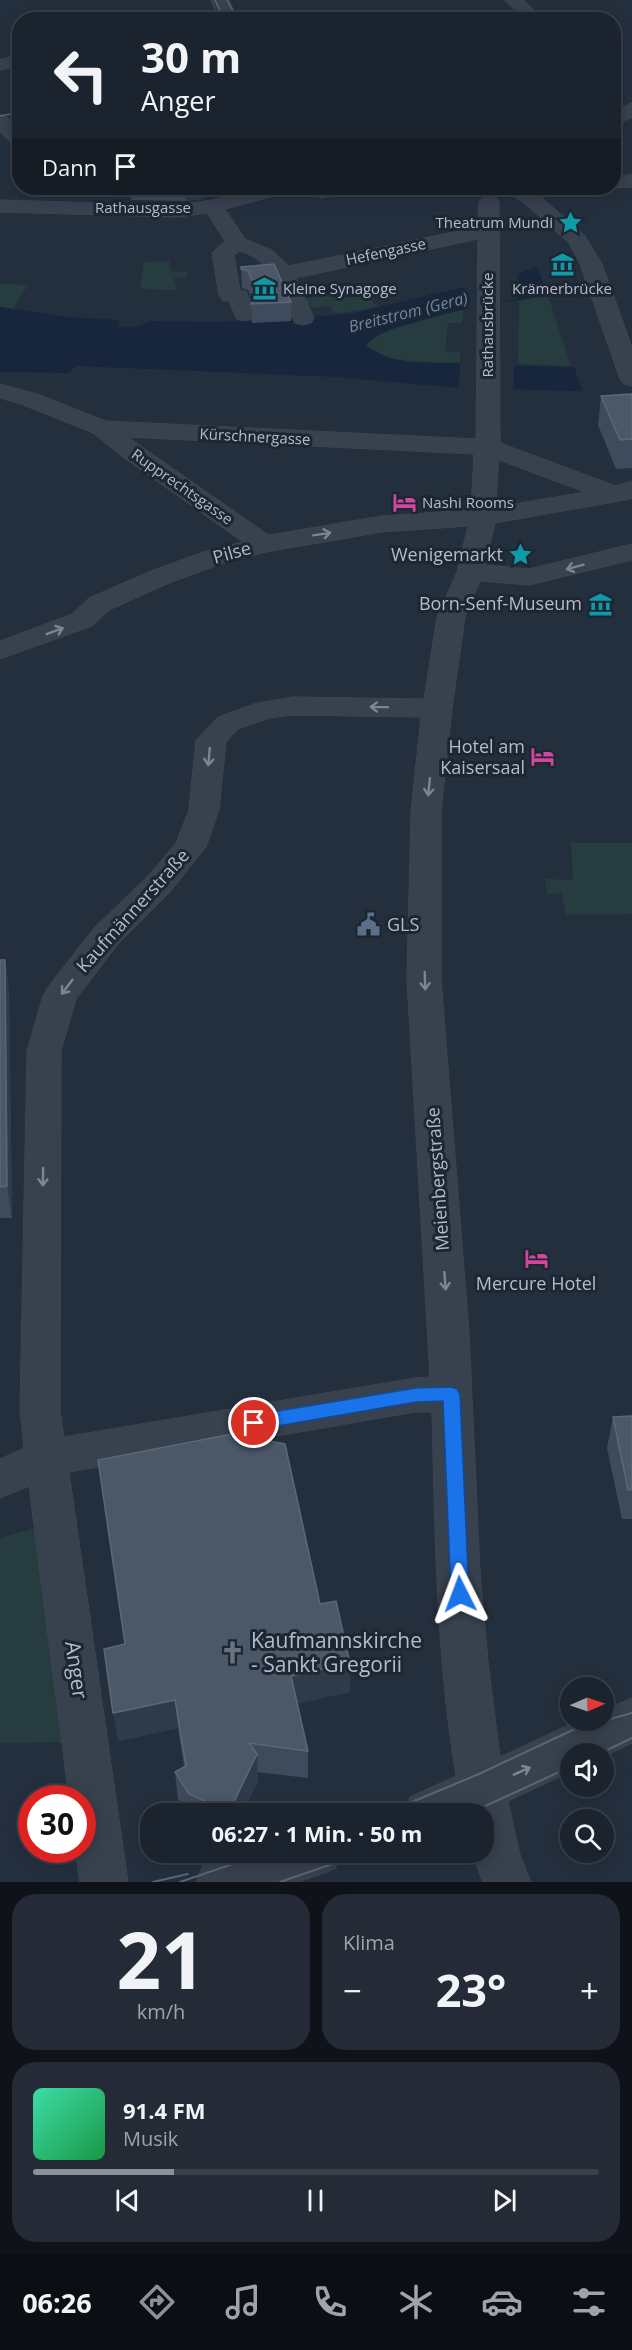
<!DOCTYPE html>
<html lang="de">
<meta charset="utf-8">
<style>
:root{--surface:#1b232e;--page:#242b36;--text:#f1f3f6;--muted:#a0a4aa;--line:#39404a;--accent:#8c9099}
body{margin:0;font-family:"Open Sans",sans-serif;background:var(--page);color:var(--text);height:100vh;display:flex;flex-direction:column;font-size:22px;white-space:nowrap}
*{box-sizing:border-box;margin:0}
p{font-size:20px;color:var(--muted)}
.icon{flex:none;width:33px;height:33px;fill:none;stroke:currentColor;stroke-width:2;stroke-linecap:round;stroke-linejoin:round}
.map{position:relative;height:1882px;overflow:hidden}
.panel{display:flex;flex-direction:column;gap:12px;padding:12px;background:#0f1319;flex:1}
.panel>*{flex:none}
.top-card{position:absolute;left:12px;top:12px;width:609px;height:183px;border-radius:24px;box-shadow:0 3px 15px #0003,0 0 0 2px var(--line);background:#1b232e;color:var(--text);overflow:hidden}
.needle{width:39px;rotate:88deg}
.tools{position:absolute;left:560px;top:1677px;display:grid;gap:12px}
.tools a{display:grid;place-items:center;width:54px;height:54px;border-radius:50%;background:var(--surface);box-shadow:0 3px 15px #0003,0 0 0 2px var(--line);font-size:30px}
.speed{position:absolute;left:18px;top:1785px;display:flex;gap:12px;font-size:30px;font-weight:700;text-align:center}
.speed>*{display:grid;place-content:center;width:78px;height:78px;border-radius:50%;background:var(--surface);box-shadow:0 3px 15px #0003,0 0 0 2px var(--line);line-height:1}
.speed .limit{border:9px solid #d22;background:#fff;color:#111}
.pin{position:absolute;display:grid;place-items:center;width:51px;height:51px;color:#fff;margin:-26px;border:3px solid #fff;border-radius:50%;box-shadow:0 2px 6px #0007}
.me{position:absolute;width:66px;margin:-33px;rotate:357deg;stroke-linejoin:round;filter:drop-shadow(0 0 4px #0008)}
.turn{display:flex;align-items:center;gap:21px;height:126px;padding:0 30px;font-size:27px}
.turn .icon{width:78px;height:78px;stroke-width:2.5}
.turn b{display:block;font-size:42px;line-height:51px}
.then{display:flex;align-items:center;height:57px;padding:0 30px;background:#0003;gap:12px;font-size:22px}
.big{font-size:45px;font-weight:700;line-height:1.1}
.panel .card{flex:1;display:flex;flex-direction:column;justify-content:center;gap:9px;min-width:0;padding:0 21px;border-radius:24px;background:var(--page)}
.panel .dial{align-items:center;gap:0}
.dial b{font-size:78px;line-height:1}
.song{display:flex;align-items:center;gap:18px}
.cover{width:72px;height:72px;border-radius:9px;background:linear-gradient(135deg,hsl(160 70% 55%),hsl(140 70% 35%))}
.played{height:6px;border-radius:3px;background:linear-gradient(90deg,var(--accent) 25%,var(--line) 25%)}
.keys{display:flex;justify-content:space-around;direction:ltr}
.heat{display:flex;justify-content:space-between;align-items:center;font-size:33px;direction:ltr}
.panel .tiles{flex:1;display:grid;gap:12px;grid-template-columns:1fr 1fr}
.card:last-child{grid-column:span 2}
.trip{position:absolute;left:140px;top:1803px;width:354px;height:60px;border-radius:24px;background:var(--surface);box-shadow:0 3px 15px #0003,0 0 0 2px var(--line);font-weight:700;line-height:60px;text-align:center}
.menu{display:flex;height:96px;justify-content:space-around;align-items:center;background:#0b0e12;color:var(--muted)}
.menu .icon{width:42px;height:42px}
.menu .active{color:var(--accent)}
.menu b{font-size:27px;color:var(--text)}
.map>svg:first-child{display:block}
</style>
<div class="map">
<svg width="632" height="1882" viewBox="0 0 632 1882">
<rect width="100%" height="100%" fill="#242f3e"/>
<!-- green -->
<path fill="#263c3f" d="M169,261L172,272L186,271L187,277L174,278L177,290L140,289L144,262Z
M0,284L28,285L13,309L0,307Z
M357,287L378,307L335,314L331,306L311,308L305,299Z
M548,296L571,366L518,364L519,300Z
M464,309L462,323H448L445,351L460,353V363C428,362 393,365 365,346C378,328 441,313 464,309Z
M571,843H632V914L566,915L562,893L547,894L545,879L573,880Z
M45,1525L73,1742L0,1743V1538Z"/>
<!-- water -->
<path fill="#17263c" d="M538,266L632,287C557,295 482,301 410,324C395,328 374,333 366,346L388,358L408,362L592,368L608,392L459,388L336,377L76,366L69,373L0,372V307L67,317L119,320L118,326C128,329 140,327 149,321L221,322L349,314L518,274Z"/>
<!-- pier -->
<path fill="#242f3e" d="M632,251V290L549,299L536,264Z
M518,274L517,299L464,309L465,286Z
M632,355V392L608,395L572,394L571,392H583L573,364L591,365Z
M460,363L514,365V390L459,388Z"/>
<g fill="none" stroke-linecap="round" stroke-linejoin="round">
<defs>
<path id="street" d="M211,0H229L238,20H221Z
M505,0H524L543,20H525Z
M20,55V66L0,70V60Z
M632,103V117L614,126V112Z
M0,115L7,117L20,130V147L13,145L0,132Z
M632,175V187L608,188H614V177Z
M260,188H292L289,192L225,209L245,239L272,250L289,266L478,227L479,202L482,198H496L499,202L500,443L616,486L632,481V498L625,500L495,523L485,565L529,569L632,544V560L529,585L480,581L465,617L452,708L441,812V979L469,1332L480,1572L488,1662L500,1757L579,1720H603V1710L632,1698V1743L603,1757V1754H570V1772L508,1801L520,1855L531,1882H483L471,1852H483V1814H403L410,1797L456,1776C436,1656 435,1533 432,1412H415L69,1472L128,1882H80L75,1850H82V1798H69L29,1486L0,1498V1459L24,1448L20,1410L27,1051L43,996L48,987L94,928L148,876L176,843L189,810L196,740L218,717L254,704L293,697L424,699L437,617L457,572L468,526L382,532L266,552L221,564L169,583L109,610L92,626L0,659V641L72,614L89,598L151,571L203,552L243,542L120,455L93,433L21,404L0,398V384L37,394L106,421L476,439L478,239L296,278L314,318L311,323L303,325L295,323L292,318C280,289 272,261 240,251L234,255L240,290L246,291L256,314L253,319L245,321L237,319L229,301L222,300L219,295L212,253L225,241L207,213L178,217L0,212V200L178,205L212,200ZM128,437L474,454L471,510L382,516L269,535ZM499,460L585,492L496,507ZM293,715L421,717L411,812L407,979L430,1377L415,1378L64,1437L60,1410L61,1051L76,999L118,944L170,892L206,847L219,810L226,742L238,729L269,718Z
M491,188H593L590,192L539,195L585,236L602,264L632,347V386L624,384L620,379L580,264L569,243L522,201L510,195L494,192Z
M237,1852H342L335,1869L299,1882H196L203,1865Z"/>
</defs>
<!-- street casing -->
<use href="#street" stroke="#414a57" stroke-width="1"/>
<!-- street -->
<use href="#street" fill="#38414e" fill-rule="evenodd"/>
<!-- tram-far1 -->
<path stroke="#5a6575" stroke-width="1.5" d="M215,0L225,20
M227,0L238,20
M0,116L20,112"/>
<!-- tram -->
<path stroke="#5a6575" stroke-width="2" d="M586,1726L632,1713
M599,1754L632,1738
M383,1814L479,1774L594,1720
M468,1814L570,1767
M153,1882L188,1874
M180,1882L268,1852
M280,1882L367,1852"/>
</g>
<!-- wall -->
<path fill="#3f4b5c" d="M130,188H241L200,199L186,201L131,200Z
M305,188H364L322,199Z
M241,267L291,302V321L252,323L251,304L253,301L248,290L242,288Z
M632,394V468L616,469L598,425L601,396Z
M0,960H5L9,992L12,1218H0Z
M632,1416V1519H622L607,1448L613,1417Z
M320,1604L350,1663V1692L297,1703L308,1751V1778L257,1772L258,1781L242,1814H187L178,1799L175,1772L184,1766L178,1728L118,1741Z"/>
<!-- shaded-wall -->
<path fill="#2f3b4b" d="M186,188H241L200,199L186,201Z
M322,188H364L322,199Z
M5,960L9,992L12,1218L7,1186Z
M350,1663V1692L292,1705L291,1676Z
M175,1700L178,1728L118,1741L113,1713Z
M257,1754L258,1781L242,1814H229V1812Z"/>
<!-- building -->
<path fill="#4b5868" stroke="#5c6777" stroke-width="1.5" d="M274,264L291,302L251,304L258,294L248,271L241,269V267Z
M632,394V439L620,440L601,396Z
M0,960H5L7,1186L0,1187Z
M632,1416V1489L628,1490L613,1417Z
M232,1434L285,1444L320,1604L336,1601L350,1663L291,1676L308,1751L249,1743L257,1754L229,1812L189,1794L175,1772L186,1766L175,1700L113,1713L104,1649L125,1644L98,1460Z"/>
<!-- one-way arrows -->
<defs><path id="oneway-shaft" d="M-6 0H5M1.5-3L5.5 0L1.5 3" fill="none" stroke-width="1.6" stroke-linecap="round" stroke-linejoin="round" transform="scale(1.5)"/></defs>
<g stroke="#7c8592">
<use href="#oneway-shaft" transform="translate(322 534) rotate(-9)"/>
<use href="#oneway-shaft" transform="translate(575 567) rotate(165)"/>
<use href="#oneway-shaft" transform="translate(55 631) rotate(-21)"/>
<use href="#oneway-shaft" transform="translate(379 707) rotate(-179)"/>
<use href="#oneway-shaft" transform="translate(209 757) rotate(95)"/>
<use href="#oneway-shaft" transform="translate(429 787) rotate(96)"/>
<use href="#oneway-shaft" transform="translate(425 981) rotate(88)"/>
<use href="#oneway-shaft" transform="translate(67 987) rotate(127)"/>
<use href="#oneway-shaft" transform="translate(43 1177) rotate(91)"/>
<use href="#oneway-shaft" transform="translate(445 1281) rotate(86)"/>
<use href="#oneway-shaft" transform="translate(522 1771) rotate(-24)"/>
</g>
<!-- route -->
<path fill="#1a73e8" stroke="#114b97" stroke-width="1.5" d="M451,1387L457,1389L460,1394L469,1594L466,1600L460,1603L453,1600L451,1594L443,1401L416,1402L254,1430L248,1428L245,1423L248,1417L254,1415L416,1388Z"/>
<!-- icons -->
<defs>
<symbol id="sight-bare" viewBox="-9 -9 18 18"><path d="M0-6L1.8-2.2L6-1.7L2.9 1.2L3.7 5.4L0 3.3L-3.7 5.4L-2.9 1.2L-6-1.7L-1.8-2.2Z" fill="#0f9aa8" stroke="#1d2633" stroke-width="2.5" paint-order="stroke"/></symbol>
<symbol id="museum-bare" viewBox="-9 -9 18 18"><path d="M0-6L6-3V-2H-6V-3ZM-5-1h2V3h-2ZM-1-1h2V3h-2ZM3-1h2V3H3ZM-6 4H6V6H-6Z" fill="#0f9aa8" stroke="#1d2633" stroke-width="2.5" paint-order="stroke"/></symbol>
<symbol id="hotel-bare" viewBox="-9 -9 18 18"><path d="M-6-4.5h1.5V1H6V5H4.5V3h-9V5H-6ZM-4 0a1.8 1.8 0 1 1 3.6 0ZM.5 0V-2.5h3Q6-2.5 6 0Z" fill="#d1479c" stroke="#1d2633" stroke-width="2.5" paint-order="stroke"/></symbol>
<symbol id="civic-bare" viewBox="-9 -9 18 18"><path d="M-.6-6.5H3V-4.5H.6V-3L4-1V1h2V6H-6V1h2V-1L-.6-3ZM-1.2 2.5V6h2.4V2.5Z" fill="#5c6f8a" stroke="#1d2633" stroke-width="2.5" paint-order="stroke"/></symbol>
<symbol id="church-bare" viewBox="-9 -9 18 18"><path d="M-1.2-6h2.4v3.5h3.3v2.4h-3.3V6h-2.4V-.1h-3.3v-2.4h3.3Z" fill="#6b7280" stroke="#1d2633" stroke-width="2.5" paint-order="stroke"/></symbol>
</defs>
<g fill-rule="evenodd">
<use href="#sight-bare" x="554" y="206" width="33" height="33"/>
<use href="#museum-bare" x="546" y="248" width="33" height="33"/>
<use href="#museum-bare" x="248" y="272" width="33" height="33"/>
<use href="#hotel-bare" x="388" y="486" width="33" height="33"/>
<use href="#sight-bare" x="504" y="538" width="33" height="33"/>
<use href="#museum-bare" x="584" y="588" width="33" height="33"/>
<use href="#hotel-bare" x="526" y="740" width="33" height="33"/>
<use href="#civic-bare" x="352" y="908" width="33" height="33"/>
<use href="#hotel-bare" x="520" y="1242" width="33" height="33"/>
<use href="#church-bare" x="216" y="1636" width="33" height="33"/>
</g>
<g text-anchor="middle" stroke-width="6" stroke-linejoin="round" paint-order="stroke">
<!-- far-street labels -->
<g font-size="15" fill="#b4bcc9" stroke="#1d2633">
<text x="143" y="213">Rathausgasse</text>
<text transform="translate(386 252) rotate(-12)" y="5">Hefengasse</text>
<text transform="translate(488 325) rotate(-90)" y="5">Rathausbrücke</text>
<text transform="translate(255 437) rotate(3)" y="5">Kürschnergasse</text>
<text transform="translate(182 487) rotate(35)" y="5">Rupprechtsgasse</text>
</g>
<!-- far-poi labels -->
<g font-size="15" fill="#b4bcc9" stroke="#1d2633" text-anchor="start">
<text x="553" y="228" text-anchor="end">Theatrum Mundi</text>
<text x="283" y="294">Kleine Synagoge</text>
<text x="562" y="294" text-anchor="middle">Krämerbrücke</text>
<text x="422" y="508">Nashi Rooms</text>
</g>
<!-- far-water labels -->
<g font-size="16" font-style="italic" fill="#6d86a8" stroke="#1d2633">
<text transform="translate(408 312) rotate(-14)" y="6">Breitstrom (Gera)</text>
</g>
<!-- street labels -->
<g font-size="18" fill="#b4bcc9" stroke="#1d2633">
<text transform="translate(232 553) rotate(-16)" y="6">Pilse</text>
<text transform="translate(133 911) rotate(-48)" y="6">Kaufmännerstraße</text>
<text transform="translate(438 1179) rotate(-94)" y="6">Meienbergstraße</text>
</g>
<!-- poi labels -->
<g font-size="18" fill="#b4bcc9" stroke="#1d2633" text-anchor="end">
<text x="503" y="561">Wenigemarkt</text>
<text x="582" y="610">Born-Senf-Museum</text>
<text x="525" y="753">Hotel am<tspan x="525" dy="21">Kaisersaal</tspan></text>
<text x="387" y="931" text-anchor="start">GLS</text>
<text x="536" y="1290" text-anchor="middle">Mercure Hotel</text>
</g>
<!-- near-poi labels -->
<g font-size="21" fill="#b4bcc9" stroke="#1d2633" text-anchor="start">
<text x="251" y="1648">Kaufmannskirche<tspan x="251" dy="24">- Sankt Gregorii</tspan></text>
</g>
<!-- near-street labels -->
<g font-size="21" fill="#b4bcc9" stroke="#1d2633">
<text transform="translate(76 1670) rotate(82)" y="7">Anger</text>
</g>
</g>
</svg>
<div class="tools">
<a><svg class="needle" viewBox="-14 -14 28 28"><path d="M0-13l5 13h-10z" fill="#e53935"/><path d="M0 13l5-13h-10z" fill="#a0a4aa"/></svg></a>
<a><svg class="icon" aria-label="sound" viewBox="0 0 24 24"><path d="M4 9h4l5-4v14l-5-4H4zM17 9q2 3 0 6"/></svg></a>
<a><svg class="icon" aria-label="search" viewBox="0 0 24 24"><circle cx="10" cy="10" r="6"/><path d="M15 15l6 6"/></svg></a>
</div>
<div class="speed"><div class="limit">30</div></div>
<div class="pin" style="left:254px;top:1423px;background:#d93025"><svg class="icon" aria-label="arrive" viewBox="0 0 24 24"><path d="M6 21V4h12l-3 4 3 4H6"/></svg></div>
<svg class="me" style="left:460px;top:1594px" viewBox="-20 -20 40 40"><path d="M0-17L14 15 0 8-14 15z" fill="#1a73e8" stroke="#fff" stroke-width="4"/></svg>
<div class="trip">06:27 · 1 Min. · 50 m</div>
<div class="top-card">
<div class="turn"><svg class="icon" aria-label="left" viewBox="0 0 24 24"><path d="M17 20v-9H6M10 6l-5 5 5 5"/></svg><div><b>30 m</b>Anger</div></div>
<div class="then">Dann<svg class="icon" aria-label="arrive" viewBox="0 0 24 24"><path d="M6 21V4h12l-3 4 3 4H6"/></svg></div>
</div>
</div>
<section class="panel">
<div class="tiles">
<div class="card dial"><b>21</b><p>km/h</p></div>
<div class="card"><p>Klima</p>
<div class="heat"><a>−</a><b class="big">23°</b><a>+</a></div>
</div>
<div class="card">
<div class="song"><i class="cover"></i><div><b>91.4 FM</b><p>Musik</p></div></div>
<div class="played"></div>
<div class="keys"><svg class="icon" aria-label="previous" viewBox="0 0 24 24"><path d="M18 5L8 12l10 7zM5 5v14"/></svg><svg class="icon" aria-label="pause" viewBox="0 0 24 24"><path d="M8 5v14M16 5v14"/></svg><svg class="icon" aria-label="next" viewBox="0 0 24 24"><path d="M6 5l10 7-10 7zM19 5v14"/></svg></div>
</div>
</div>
</section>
<nav class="menu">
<b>06:26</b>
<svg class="icon active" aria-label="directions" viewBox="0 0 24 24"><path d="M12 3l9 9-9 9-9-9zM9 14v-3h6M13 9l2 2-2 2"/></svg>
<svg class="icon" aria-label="music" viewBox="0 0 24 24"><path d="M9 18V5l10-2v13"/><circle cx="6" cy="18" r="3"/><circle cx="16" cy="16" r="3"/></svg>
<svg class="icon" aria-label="phone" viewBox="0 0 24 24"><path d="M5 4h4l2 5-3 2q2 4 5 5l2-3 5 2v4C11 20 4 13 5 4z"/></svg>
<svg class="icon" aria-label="climate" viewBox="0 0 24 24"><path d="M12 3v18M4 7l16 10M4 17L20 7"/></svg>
<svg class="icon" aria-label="car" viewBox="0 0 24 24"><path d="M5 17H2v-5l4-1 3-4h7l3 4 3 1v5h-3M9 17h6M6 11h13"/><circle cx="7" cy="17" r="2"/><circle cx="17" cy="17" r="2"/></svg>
<svg class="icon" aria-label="filters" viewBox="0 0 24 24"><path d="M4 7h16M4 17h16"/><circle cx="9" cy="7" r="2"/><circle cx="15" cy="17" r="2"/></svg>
</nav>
